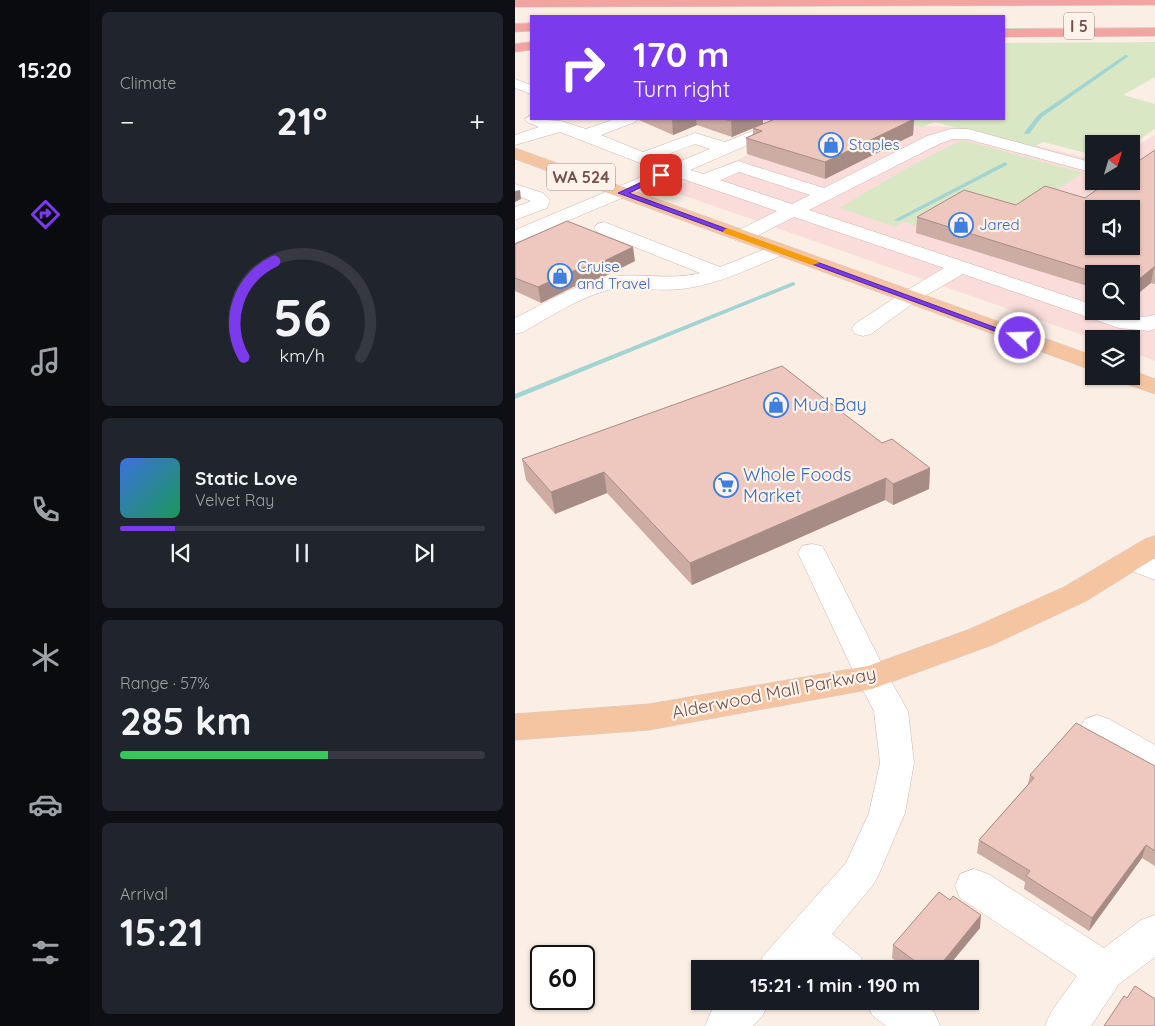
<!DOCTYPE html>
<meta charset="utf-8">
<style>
:root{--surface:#171b24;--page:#20242c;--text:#f1f3f6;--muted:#9ea1a6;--line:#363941;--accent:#7c3aed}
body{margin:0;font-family:Quicksand,sans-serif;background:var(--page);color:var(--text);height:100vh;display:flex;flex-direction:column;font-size:19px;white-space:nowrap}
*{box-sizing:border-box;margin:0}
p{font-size:16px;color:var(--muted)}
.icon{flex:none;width:28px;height:28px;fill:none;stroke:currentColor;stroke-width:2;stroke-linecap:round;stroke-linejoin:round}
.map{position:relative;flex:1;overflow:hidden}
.sheet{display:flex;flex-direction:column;gap:12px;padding:12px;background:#0d0f14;width:425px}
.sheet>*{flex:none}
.banner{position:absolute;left:15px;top:15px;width:475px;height:105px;border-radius:0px;box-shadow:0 1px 4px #0004;background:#7c3aed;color:#fff;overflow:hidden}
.needle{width:32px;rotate:38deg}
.buttons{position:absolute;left:570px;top:135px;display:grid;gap:10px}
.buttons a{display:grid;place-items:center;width:55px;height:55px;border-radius:0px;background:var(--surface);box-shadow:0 1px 4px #0004;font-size:25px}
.speed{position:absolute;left:15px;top:945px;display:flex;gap:10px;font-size:25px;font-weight:700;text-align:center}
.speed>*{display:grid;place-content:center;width:65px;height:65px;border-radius:50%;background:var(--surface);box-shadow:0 1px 4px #0004;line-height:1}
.speed .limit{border:2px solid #111;border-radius:8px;background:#fff;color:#111}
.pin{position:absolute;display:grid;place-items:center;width:42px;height:42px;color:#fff;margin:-21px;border-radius:10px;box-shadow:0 2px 8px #0006}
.me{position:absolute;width:55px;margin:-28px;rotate:290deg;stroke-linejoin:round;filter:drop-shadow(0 0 4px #0008)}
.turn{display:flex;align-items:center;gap:18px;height:105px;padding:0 20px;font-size:22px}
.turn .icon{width:65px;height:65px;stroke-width:2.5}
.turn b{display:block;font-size:35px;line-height:42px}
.big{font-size:38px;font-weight:800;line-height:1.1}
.sheet .widget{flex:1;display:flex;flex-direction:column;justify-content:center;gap:8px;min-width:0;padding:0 18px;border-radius:8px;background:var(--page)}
.sheet .dial{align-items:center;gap:0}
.dial svg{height:130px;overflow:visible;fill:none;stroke:var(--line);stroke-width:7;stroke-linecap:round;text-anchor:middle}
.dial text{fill:var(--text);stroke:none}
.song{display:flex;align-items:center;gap:15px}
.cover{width:60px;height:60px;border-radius:8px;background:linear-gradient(135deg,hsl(220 70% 55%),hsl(150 70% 35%))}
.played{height:5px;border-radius:2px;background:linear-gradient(90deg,var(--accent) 15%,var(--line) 15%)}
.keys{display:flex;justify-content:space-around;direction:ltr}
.heat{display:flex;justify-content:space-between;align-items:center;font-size:28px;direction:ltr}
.charge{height:8px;border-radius:4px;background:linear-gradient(90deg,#34c759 57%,var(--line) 0)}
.trip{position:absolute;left:176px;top:960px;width:288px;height:50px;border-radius:0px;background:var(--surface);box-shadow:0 1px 4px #0004;font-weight:800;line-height:50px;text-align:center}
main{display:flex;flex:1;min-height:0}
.menu{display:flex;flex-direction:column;width:90px;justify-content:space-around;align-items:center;background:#090b0e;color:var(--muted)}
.menu .icon{width:35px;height:35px}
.menu .current{color:var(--accent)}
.menu b{font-size:22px;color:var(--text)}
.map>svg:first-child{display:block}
</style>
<main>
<nav class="menu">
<b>15:20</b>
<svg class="icon current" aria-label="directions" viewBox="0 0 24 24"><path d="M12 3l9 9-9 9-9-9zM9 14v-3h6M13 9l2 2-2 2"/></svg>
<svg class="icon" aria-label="music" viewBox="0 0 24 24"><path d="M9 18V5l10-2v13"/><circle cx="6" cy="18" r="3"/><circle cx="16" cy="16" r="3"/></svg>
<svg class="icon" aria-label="phone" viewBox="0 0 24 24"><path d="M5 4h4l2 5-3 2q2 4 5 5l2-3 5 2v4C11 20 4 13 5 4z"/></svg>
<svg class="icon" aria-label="climate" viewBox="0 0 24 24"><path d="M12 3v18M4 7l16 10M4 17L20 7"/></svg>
<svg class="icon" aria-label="car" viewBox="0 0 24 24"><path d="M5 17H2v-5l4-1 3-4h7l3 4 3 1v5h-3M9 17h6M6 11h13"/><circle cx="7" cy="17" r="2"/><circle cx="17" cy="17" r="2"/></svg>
<svg class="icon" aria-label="filters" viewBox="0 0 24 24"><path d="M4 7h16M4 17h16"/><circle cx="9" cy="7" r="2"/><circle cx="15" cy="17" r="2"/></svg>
</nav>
<section class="sheet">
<div class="widget"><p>Climate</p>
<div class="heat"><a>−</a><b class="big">21°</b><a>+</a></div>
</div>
<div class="widget dial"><svg viewBox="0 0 100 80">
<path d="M14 69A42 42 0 1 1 86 69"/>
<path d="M14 69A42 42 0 0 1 33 10" stroke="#7c3aed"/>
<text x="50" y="56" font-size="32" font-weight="700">56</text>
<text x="50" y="72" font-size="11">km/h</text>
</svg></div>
<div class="widget">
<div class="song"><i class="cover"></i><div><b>Static Love</b><p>Velvet Ray</p></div></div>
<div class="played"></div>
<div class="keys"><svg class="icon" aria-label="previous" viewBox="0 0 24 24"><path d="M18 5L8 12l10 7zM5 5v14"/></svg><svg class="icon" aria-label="pause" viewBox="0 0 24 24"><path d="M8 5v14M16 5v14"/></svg><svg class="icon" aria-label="next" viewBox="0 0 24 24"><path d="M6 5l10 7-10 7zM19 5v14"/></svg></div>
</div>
<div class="widget"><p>Range · 57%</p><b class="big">285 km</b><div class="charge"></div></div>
<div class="widget"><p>Arrival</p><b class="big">15:21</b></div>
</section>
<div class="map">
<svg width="640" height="1026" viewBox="0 0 640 1026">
<rect width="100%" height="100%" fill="#fbeee5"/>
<!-- commercial -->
<path fill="#faddda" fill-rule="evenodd" d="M315,119H381L408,126L449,127L579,160V181H616V149L640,135V361L616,352V339H579L153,190ZM579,209H616V246H579ZM579,274H616V311H579Z"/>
<!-- green -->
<path fill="#dae7c5" d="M640,42V77L608,95L640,104V129L616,145L579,144V155L528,142L517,148L420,122L407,127L377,119H489V43Z
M447,140L568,173L498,218L404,227L389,222L380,227L324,208L394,167Z"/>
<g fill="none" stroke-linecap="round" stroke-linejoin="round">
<!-- stream -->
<path fill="#a2d4d1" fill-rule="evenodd" d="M610,55L614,56L527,117L514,134H510L509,133L523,115Z
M490,162L492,163V165L384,221L379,220Z
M278,282L280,283V285L0,399V394Z"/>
<defs>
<path id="minor" d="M0,79L16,85V94L0,88Z
M16,115V119L46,121L71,129L100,119H122L120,122L86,135L128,152L180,133L210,142L260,122H272L274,125L272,128L175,170L188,174L223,161L309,188L412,136L436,129H453L579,163V173L452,139H438L424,144L294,210L579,305V311C585,311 593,310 599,312C614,315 625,319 640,315V329L634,331L604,328L448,274L401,301L356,334L348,336L340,334L337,329L340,324L387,293L429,268L279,217L234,240L227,242L220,240L217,236L220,232L262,211L159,176L0,243V230L143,170L45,132L0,145V135L24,127L12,122L10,119ZM180,144L195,149L158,164L143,158ZM224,172L295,195L277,204L205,180Z
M0,184L28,193L35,201L32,208L0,220V207L16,201L0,195Z
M89,222L205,267L263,244L270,246L273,250L270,254C236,268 202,285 166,289C142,292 117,285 93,290C63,298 35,317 8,332L0,334V318C31,303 61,283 96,277C126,272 155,281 185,273L82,232L79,228L82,224Z
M297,544L307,546L311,553L373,676L393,711L399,763L390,813L364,874L358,885L317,934L345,956L351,969H300L293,963L288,969H242L248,956L331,863L354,813L365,763L359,711L341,677L283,553L287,546Z
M616,551L640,559V580L606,567L602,560L606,553Z
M582,715L594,719L640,745V775L628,771L570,737L565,728L570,719Z
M459,869L473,874L589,948L626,920L640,915V957L604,984L576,1026H530L536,1012L562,976L445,898L440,886L445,874Z
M205,1001H254L248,1015L238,1026H190L196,1012Z
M351,1001H405L419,1012L425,1026H371L357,1015Z"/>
<path id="major" d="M0,148L579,356V371L0,159Z
M616,370L640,379V394L603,381L599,376H616Z
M640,536V558L571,601L477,645L357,689L134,730L0,740V714L134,704L353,666L455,629L549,587L630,539Z"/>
<path id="highway" d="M0,0H640V5L0,7Z
M16,23V31L0,32V24Z
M640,28V36L489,37V29Z
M16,42V50L0,52V44Z"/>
</defs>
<!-- minor casing -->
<use href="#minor" stroke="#ceb6af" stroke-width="1"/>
<!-- major casing -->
<use href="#major" stroke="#d5cbc9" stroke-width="1"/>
<!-- highway casing -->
<use href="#highway" stroke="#d5cbc9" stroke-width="1"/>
<!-- minor -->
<use href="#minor" fill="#fff" fill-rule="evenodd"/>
<!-- major -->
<use href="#major" fill="#f5c5a2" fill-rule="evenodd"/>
<!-- highway -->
<use href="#highway" fill="#f1a4a0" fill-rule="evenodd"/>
</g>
<!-- wall -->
<path fill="#cdaca4" d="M123,119H248V123L399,119L398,135L310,179L232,154L231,138L238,134V128L217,137L182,125L158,135L124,120Z
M640,150V284L636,283L616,299V274H579V288L401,233L402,217L501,205L570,198Z
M0,244L120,261L88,277L58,287L26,303L0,291Z
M367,443L415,468L414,489L378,505L370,500L177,585L92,493L40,514L11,480L7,459Z
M640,766V866L627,858L574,931L509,889L510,882L462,853L464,840L513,784L515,775Z
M435,900L465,928L431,969H392L377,958L378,945Z"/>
<!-- shaded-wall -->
<path fill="#a78c86" d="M157,119H181L182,125L158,135Z
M221,119H248V124L217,137L216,121Z
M399,119L398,135L310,179V162Z
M5,190L6,199L0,202V191Z
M118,247L120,261L88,277L58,287L26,303L23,287L55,272Z
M639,267L636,283L616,299L618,284Z
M415,468L414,489L378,505V484Z
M89,472L92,493L40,514L36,492Z
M371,478L370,500L177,585L175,563Z
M631,845L627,858L574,931L577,918Z
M466,915L465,928L431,969H422Z"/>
<!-- building -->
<path fill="#eec8bf" stroke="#a78c86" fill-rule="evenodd" d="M209,119H221L216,121Z
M260,119H399L310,162L231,138L247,131L238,128Z
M640,150V267H639L618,284L616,283V274H585L402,217L449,190L501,205L530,186L570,198L594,181H616V166ZM579,209H616V246H579Z
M52,221L118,247L87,262L55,272L23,287L0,278V244Z
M267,366L367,443L377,439L415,468L378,484L371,478L175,563L89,472L36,492L7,459Z
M561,723L640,766V851L631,845L577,918L511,876L515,871L464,840L519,778L515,775Z
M424,892L435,900L438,896L466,915L422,969H411L378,945Z
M620,986L640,999V1026H589L609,996L612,998Z"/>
<!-- route -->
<path fill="#7c3aed" stroke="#51269a" d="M146,173L150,175L149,177L114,193L509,338L508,339H501L103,193Z"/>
<!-- slow -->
<path fill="#f59e0b" d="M212,228L303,261L304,263L297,265L209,233L208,231Z"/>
<!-- icons -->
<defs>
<symbol id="shop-ring" viewBox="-11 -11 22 22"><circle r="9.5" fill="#fef3eb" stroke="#3f7fe0" stroke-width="1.5"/><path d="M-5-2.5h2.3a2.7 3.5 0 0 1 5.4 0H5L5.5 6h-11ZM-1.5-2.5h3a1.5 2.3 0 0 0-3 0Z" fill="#3f7fe0"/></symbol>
<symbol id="supermarket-ring" viewBox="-11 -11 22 22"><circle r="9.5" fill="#fef3eb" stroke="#3f7fe0" stroke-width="1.5"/><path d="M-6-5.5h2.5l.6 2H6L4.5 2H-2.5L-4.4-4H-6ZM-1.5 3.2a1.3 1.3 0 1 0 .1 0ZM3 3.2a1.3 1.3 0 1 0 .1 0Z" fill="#3f7fe0"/></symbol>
</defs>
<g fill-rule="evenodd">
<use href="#shop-ring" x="302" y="131" width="28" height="28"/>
<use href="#shop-ring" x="432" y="211" width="28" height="28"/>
<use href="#shop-ring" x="31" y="262" width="28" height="28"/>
<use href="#shop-ring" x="247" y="391" width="28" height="28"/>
<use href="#supermarket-ring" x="197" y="471" width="28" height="28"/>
</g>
<g text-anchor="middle" stroke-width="4.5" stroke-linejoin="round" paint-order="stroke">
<!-- far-shop labels -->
<g font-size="15" fill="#366cbe" stroke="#fef3eb" text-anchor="start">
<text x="334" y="150">Staples</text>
<text x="464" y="230">Jared</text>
<text x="62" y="272">Cruise<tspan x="62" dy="17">and Travel</tspan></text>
</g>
<!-- shield labels -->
<g fill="#fef3eb" stroke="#9c827c" stroke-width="1">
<rect x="549" y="12.5" width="30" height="27" rx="4"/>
<rect x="32" y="163.5" width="68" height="27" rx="4"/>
</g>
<g font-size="16" font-weight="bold" fill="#72524c">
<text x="564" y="32">I 5</text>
<text x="66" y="183">WA 524</text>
</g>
<!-- shop labels -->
<g font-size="18" fill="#366cbe" stroke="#fef3eb" text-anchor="start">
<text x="278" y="411">Mud Bay</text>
<text x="228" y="481">Whole Foods<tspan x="228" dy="21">Market</tspan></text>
</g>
<!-- street labels -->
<g font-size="18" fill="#72524c" stroke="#fef3eb">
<text transform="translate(259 693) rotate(-11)" y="6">Alderwood Mall Parkway</text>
</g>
</g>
</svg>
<div class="buttons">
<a><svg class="needle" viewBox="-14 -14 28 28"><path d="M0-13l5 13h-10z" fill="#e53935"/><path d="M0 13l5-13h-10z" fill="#9ea1a6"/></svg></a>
<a><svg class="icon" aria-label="sound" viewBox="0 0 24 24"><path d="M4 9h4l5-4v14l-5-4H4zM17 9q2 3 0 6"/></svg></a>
<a><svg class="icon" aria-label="search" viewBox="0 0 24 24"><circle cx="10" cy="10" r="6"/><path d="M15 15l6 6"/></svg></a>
<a><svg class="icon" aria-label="layers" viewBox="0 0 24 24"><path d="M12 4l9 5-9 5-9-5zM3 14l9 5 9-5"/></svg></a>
</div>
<div class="speed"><div class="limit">60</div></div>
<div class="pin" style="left:146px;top:175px;background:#d93025"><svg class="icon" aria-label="arrive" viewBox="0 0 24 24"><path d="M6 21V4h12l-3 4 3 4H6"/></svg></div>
<svg class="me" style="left:505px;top:338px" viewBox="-20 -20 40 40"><circle r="17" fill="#7c3aed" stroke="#fff" stroke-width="3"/><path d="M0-11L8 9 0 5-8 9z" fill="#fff"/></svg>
<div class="trip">15:21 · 1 min · 190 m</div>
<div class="banner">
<div class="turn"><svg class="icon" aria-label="right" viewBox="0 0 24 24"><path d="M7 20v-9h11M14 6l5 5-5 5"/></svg><div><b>170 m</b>Turn right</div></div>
</div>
</div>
</main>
